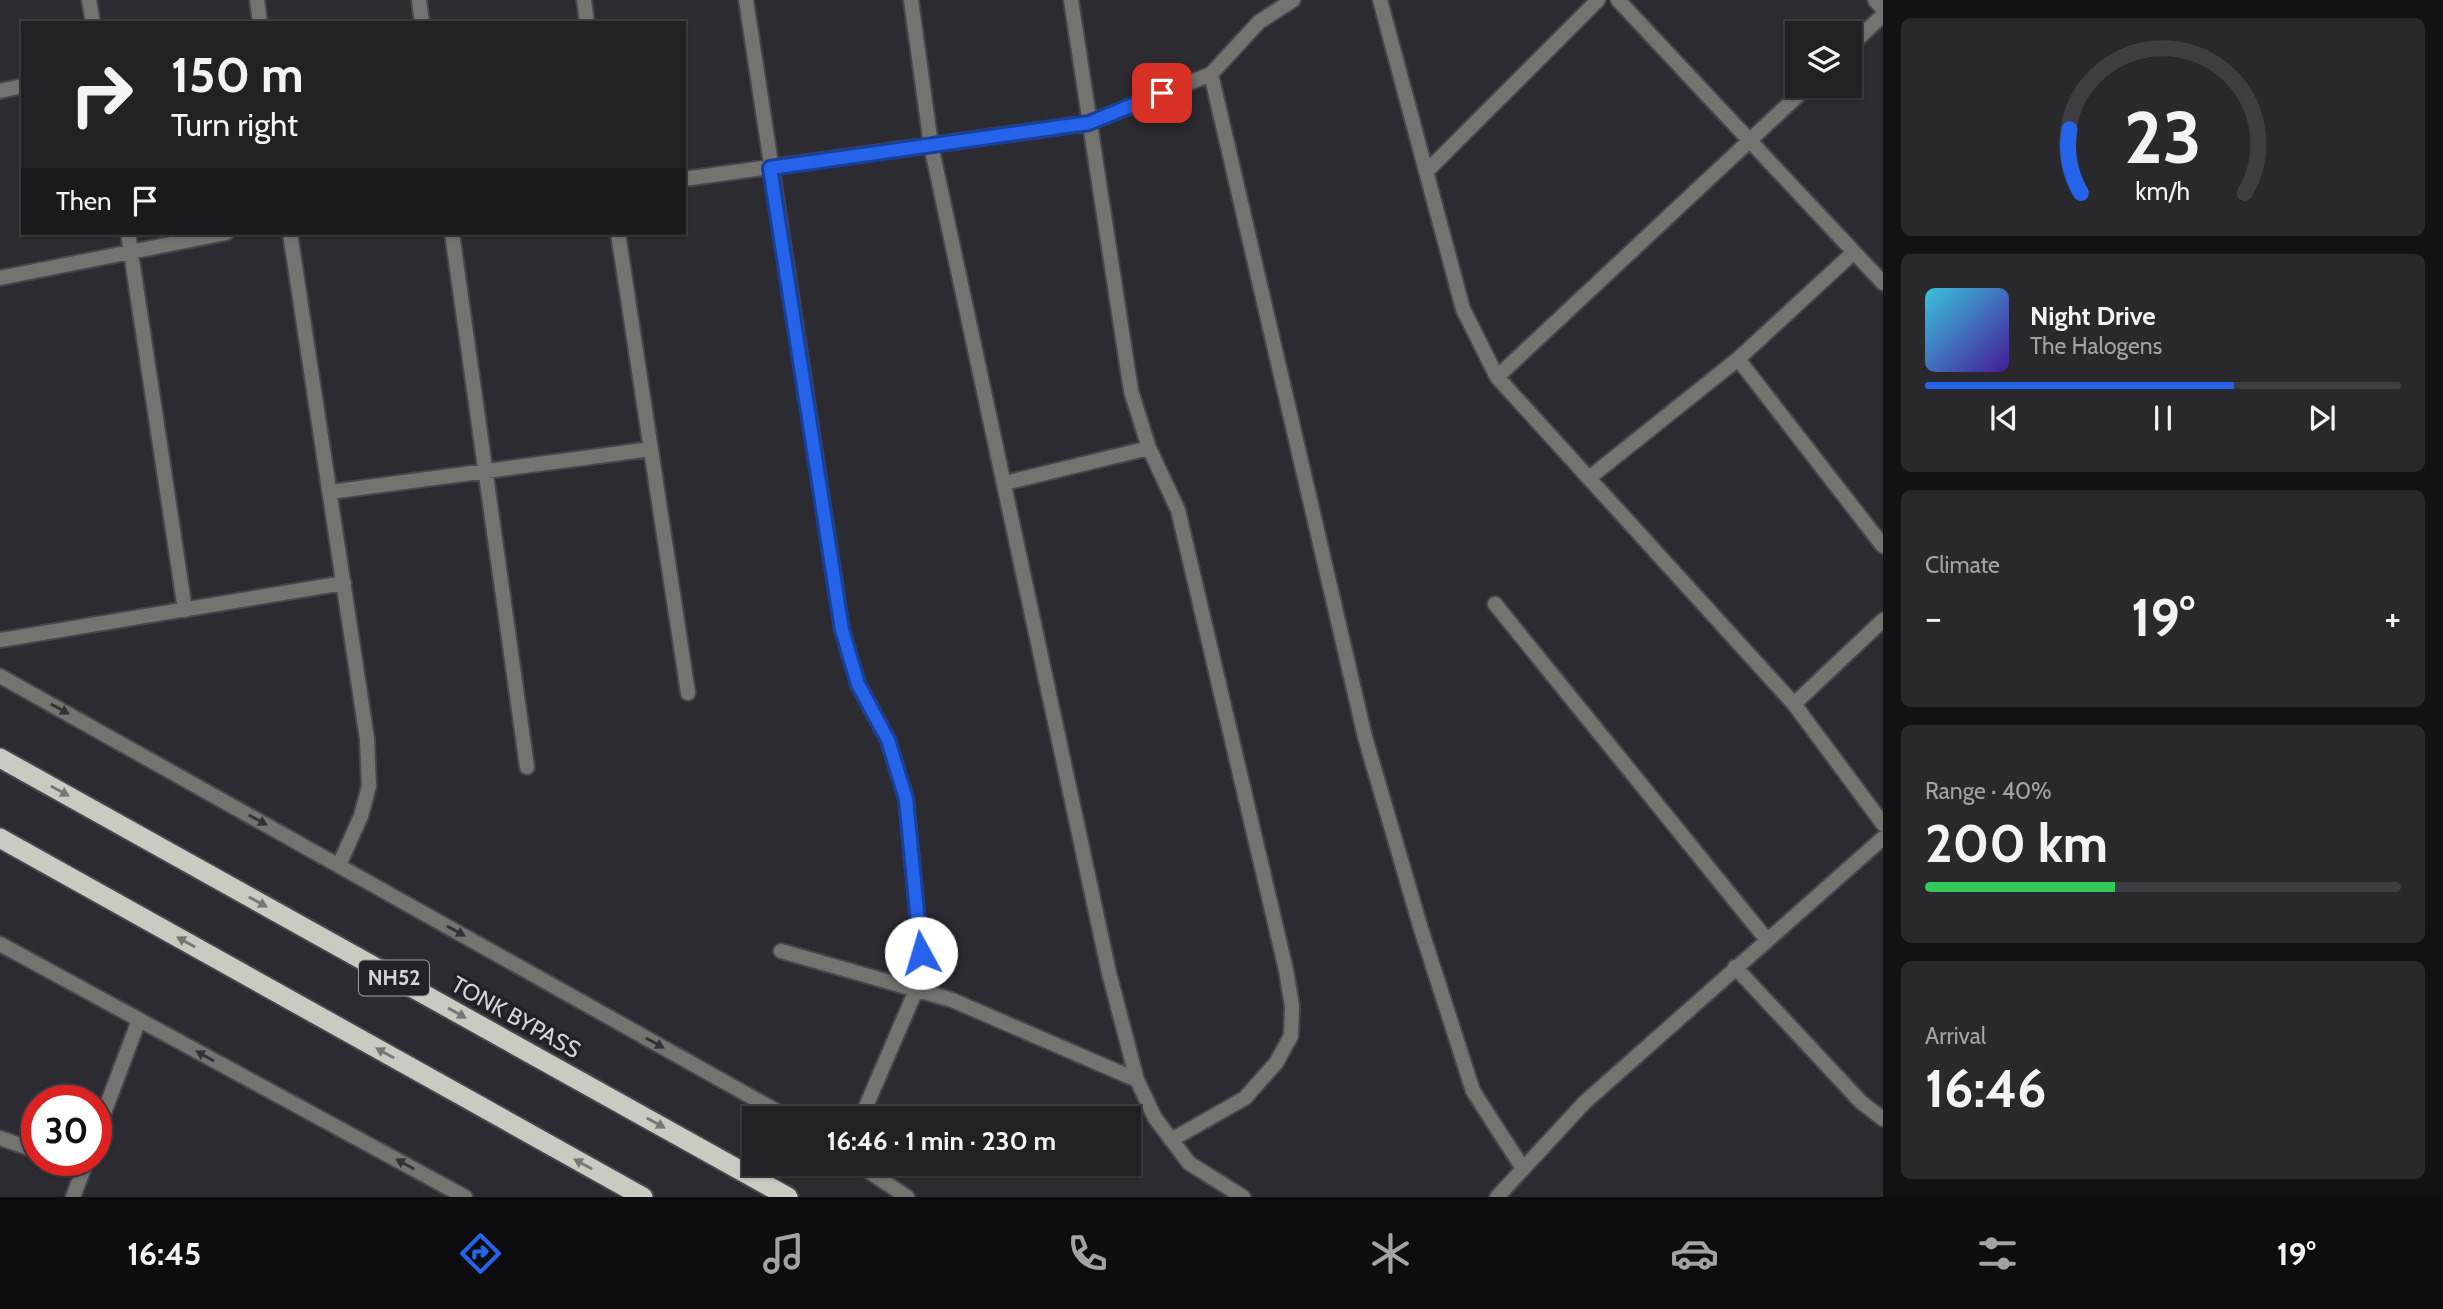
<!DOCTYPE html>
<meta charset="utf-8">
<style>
:root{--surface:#212025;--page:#29282d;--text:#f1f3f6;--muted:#a2a3a7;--line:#3e3e42;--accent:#2563eb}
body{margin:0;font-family:Cabin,sans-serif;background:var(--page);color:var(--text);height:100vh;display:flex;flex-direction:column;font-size:26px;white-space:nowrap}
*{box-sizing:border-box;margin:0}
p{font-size:23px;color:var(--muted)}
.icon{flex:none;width:38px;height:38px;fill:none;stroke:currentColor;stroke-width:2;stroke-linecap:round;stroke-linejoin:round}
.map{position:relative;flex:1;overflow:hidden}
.side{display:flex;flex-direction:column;gap:18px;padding:18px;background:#121214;width:560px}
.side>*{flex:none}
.top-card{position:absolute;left:21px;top:21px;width:665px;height:214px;border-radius:0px;box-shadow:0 2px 5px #0004,0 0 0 2px var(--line);background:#212025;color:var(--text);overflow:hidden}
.fabs{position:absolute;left:1785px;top:21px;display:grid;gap:14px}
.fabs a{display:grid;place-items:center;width:77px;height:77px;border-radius:0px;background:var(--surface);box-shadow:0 2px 5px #0004,0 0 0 2px var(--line);font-size:35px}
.speed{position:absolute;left:21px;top:1085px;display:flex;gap:14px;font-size:35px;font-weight:700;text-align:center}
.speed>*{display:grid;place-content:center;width:91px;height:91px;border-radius:50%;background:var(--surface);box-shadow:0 2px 5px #0004,0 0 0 2px var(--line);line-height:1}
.speed .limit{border:10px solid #d22;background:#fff;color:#111}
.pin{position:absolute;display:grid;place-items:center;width:60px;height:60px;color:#fff;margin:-30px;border-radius:14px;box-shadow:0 4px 10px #0006}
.me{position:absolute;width:77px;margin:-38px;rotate:354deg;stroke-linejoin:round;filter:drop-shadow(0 0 5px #0008)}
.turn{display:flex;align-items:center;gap:24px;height:147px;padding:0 35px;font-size:32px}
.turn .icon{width:91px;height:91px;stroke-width:2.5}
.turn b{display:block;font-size:49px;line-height:60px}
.then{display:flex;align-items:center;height:66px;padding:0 35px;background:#0003;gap:14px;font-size:26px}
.big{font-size:52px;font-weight:700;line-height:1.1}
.side .widget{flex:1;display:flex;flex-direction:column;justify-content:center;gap:10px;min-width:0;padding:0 24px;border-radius:10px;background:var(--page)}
.side .dial{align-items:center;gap:0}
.dial svg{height:182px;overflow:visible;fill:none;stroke:var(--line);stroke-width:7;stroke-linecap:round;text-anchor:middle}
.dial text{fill:var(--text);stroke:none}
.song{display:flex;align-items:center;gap:21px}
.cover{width:84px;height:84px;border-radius:10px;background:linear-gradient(135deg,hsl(190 70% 55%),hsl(260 70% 35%))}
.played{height:7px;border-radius:4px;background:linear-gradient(90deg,var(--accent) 65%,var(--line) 65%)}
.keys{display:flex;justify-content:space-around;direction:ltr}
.heat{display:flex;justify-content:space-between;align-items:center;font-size:38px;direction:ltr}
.charge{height:10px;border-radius:5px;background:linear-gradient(90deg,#34c759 40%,var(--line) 0)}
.trip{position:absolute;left:742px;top:1106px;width:399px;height:70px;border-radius:0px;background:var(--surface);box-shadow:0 2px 5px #0004,0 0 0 2px var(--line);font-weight:700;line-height:70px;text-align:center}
.dock{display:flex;height:112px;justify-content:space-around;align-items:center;background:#0d0d0f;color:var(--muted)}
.dock .icon{width:49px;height:49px}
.dock .current{color:var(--accent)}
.dock b{font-size:32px;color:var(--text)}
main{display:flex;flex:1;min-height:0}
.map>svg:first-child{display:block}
</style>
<main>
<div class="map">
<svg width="1883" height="1197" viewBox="0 0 1883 1197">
<rect width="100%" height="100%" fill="#2c2b31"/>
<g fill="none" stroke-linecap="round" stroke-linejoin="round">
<defs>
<path id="minor" d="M89,0L93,23
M257,0L260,23
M419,0L422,23
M584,0L587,23
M746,0L842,630L858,684L888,740L906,799L921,953L916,990L861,1118
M911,0L931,145L1109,973L1137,1080L1155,1118L1189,1163L1243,1197
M1071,0L1131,391L1149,448L1178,510L1286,970L1292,1006L1291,1036L1276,1063L1245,1098L1171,1140
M1380,0L1463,309L1497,377
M1618,0L1883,283
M1875,0L1883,9
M1850,46L1883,15
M1211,74L1365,737L1421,929L1473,1091L1522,1167
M0,91L23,86
M1426,172L1598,0
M684,179L1089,123L1211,74L1259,22L1293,0
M128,233L185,610
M290,233L367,739L369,786L361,816L339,865
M452,233L527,767
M618,233L688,693
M0,278L226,233
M1738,359L1883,546
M1589,478L1738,359L1854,252
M1005,483L1149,448
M330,492L651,449
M1495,604L1767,940
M1883,620L1794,704L1883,824
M0,640L344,583
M1794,704L1497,377L1808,86
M781,951L952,1000L1137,1080
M1735,967L1861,1102L1883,1119
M96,1134L139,1020
M0,1138L37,1151
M62,1160L84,1168
M73,1197L87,1160
M1497,1197L1585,1102L1883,838"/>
<path id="tertiary" d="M0,676L789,1118
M0,944L465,1197
M858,1164L907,1197"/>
<path id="trunk" d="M0,758L788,1197
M0,838L643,1197"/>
</defs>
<!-- minor casing -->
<use href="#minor" stroke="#47464c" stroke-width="18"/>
<!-- tertiary casing -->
<use href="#tertiary" stroke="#47464c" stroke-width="18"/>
<!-- trunk casing -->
<use href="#trunk" stroke="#47464c" stroke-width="23"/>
<!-- minor -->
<use href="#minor" stroke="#747370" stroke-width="14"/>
<!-- tertiary -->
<use href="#tertiary" stroke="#747370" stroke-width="14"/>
<!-- trunk -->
<use href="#trunk" stroke="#ccc9c2" stroke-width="19"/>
</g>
<!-- one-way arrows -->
<defs><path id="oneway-solid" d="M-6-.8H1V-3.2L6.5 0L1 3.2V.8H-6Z" transform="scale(1.75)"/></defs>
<g fill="#323136">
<use href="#oneway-solid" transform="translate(60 709) rotate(29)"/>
<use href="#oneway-solid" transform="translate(258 820) rotate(29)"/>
<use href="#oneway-solid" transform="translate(456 931) rotate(29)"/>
<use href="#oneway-solid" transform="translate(655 1043) rotate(29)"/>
<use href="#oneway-solid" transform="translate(205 1056) rotate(-151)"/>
<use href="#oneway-solid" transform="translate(405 1164) rotate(-151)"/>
</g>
<g fill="#777574">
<use href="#oneway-solid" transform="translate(60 791) rotate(29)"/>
<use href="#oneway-solid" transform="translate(258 902) rotate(29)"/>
<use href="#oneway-solid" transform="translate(186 942) rotate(-151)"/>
<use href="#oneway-solid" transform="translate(457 1013) rotate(29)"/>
<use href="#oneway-solid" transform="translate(385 1053) rotate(-151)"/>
<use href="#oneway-solid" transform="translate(656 1123) rotate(29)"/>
<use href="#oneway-solid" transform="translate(583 1164) rotate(-151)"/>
</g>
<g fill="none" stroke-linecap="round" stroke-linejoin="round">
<defs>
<path id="route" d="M921,953L906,799L888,740L858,684L842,630L770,168L1089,123L1162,93"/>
</defs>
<!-- route casing -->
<use href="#route" stroke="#184099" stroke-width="18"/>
<!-- route -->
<use href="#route" stroke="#2563eb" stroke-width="12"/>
</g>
<g text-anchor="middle" stroke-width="7" stroke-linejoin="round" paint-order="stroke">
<!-- shield labels -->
<rect fill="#222127" stroke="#9f9ea3" stroke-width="2" x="359" y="960.5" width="70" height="35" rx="5"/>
<g font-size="21" font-weight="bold" fill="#d5d4d8">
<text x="394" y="985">NH52</text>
</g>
<!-- street labels -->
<g font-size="23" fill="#d5d4d8" stroke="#222127">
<text transform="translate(516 1017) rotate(29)" y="8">TONK BYPASS</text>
</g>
</g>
</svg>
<div class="fabs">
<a><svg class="icon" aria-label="layers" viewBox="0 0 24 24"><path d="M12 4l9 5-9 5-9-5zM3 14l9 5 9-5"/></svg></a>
</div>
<div class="speed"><div class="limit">30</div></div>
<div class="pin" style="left:1162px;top:93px;background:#d93025"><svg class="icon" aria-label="arrive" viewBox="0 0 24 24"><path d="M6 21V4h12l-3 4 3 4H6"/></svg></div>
<svg class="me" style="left:921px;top:953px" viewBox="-20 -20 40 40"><circle r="19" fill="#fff"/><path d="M0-13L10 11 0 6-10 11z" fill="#2563eb"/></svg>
<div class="trip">16:46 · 1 min · 230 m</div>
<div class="top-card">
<div class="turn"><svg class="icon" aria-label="right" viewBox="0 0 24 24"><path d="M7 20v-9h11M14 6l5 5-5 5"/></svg><div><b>150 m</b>Turn right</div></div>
<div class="then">Then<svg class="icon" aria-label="arrive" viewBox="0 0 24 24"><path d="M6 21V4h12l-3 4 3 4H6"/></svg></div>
</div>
</div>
<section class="side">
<div class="widget dial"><svg viewBox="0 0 100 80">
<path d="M14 69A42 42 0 1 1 86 69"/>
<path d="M14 69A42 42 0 0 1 9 41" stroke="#2563eb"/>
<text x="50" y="56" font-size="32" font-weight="700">23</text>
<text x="50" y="72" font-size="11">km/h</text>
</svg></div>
<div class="widget">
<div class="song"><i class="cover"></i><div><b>Night Drive</b><p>The Halogens</p></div></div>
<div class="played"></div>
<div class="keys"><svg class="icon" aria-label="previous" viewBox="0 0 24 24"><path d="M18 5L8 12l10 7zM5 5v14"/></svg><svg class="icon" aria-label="pause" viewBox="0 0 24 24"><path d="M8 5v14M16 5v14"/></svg><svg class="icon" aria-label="next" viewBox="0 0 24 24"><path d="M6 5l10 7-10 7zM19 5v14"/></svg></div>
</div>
<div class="widget"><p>Climate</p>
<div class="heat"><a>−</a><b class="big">19°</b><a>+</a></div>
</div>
<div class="widget"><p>Range · 40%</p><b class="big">200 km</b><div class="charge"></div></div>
<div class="widget"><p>Arrival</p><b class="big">16:46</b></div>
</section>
</main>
<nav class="dock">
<b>16:45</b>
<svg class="icon current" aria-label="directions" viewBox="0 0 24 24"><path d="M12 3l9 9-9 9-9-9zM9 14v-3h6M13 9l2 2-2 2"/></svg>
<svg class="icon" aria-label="music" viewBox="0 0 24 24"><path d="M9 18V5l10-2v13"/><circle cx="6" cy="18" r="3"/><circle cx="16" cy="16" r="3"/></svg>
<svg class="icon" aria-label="phone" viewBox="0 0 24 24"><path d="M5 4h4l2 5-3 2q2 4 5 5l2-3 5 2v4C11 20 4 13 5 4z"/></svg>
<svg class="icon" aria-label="climate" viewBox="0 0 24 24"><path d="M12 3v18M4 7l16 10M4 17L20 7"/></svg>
<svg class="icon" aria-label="car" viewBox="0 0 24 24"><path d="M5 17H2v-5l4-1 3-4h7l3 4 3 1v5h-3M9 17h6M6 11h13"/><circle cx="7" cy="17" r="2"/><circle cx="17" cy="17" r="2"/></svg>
<svg class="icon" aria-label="filters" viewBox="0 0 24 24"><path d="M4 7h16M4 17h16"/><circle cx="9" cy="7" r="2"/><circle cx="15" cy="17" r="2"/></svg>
<b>19°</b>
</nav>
